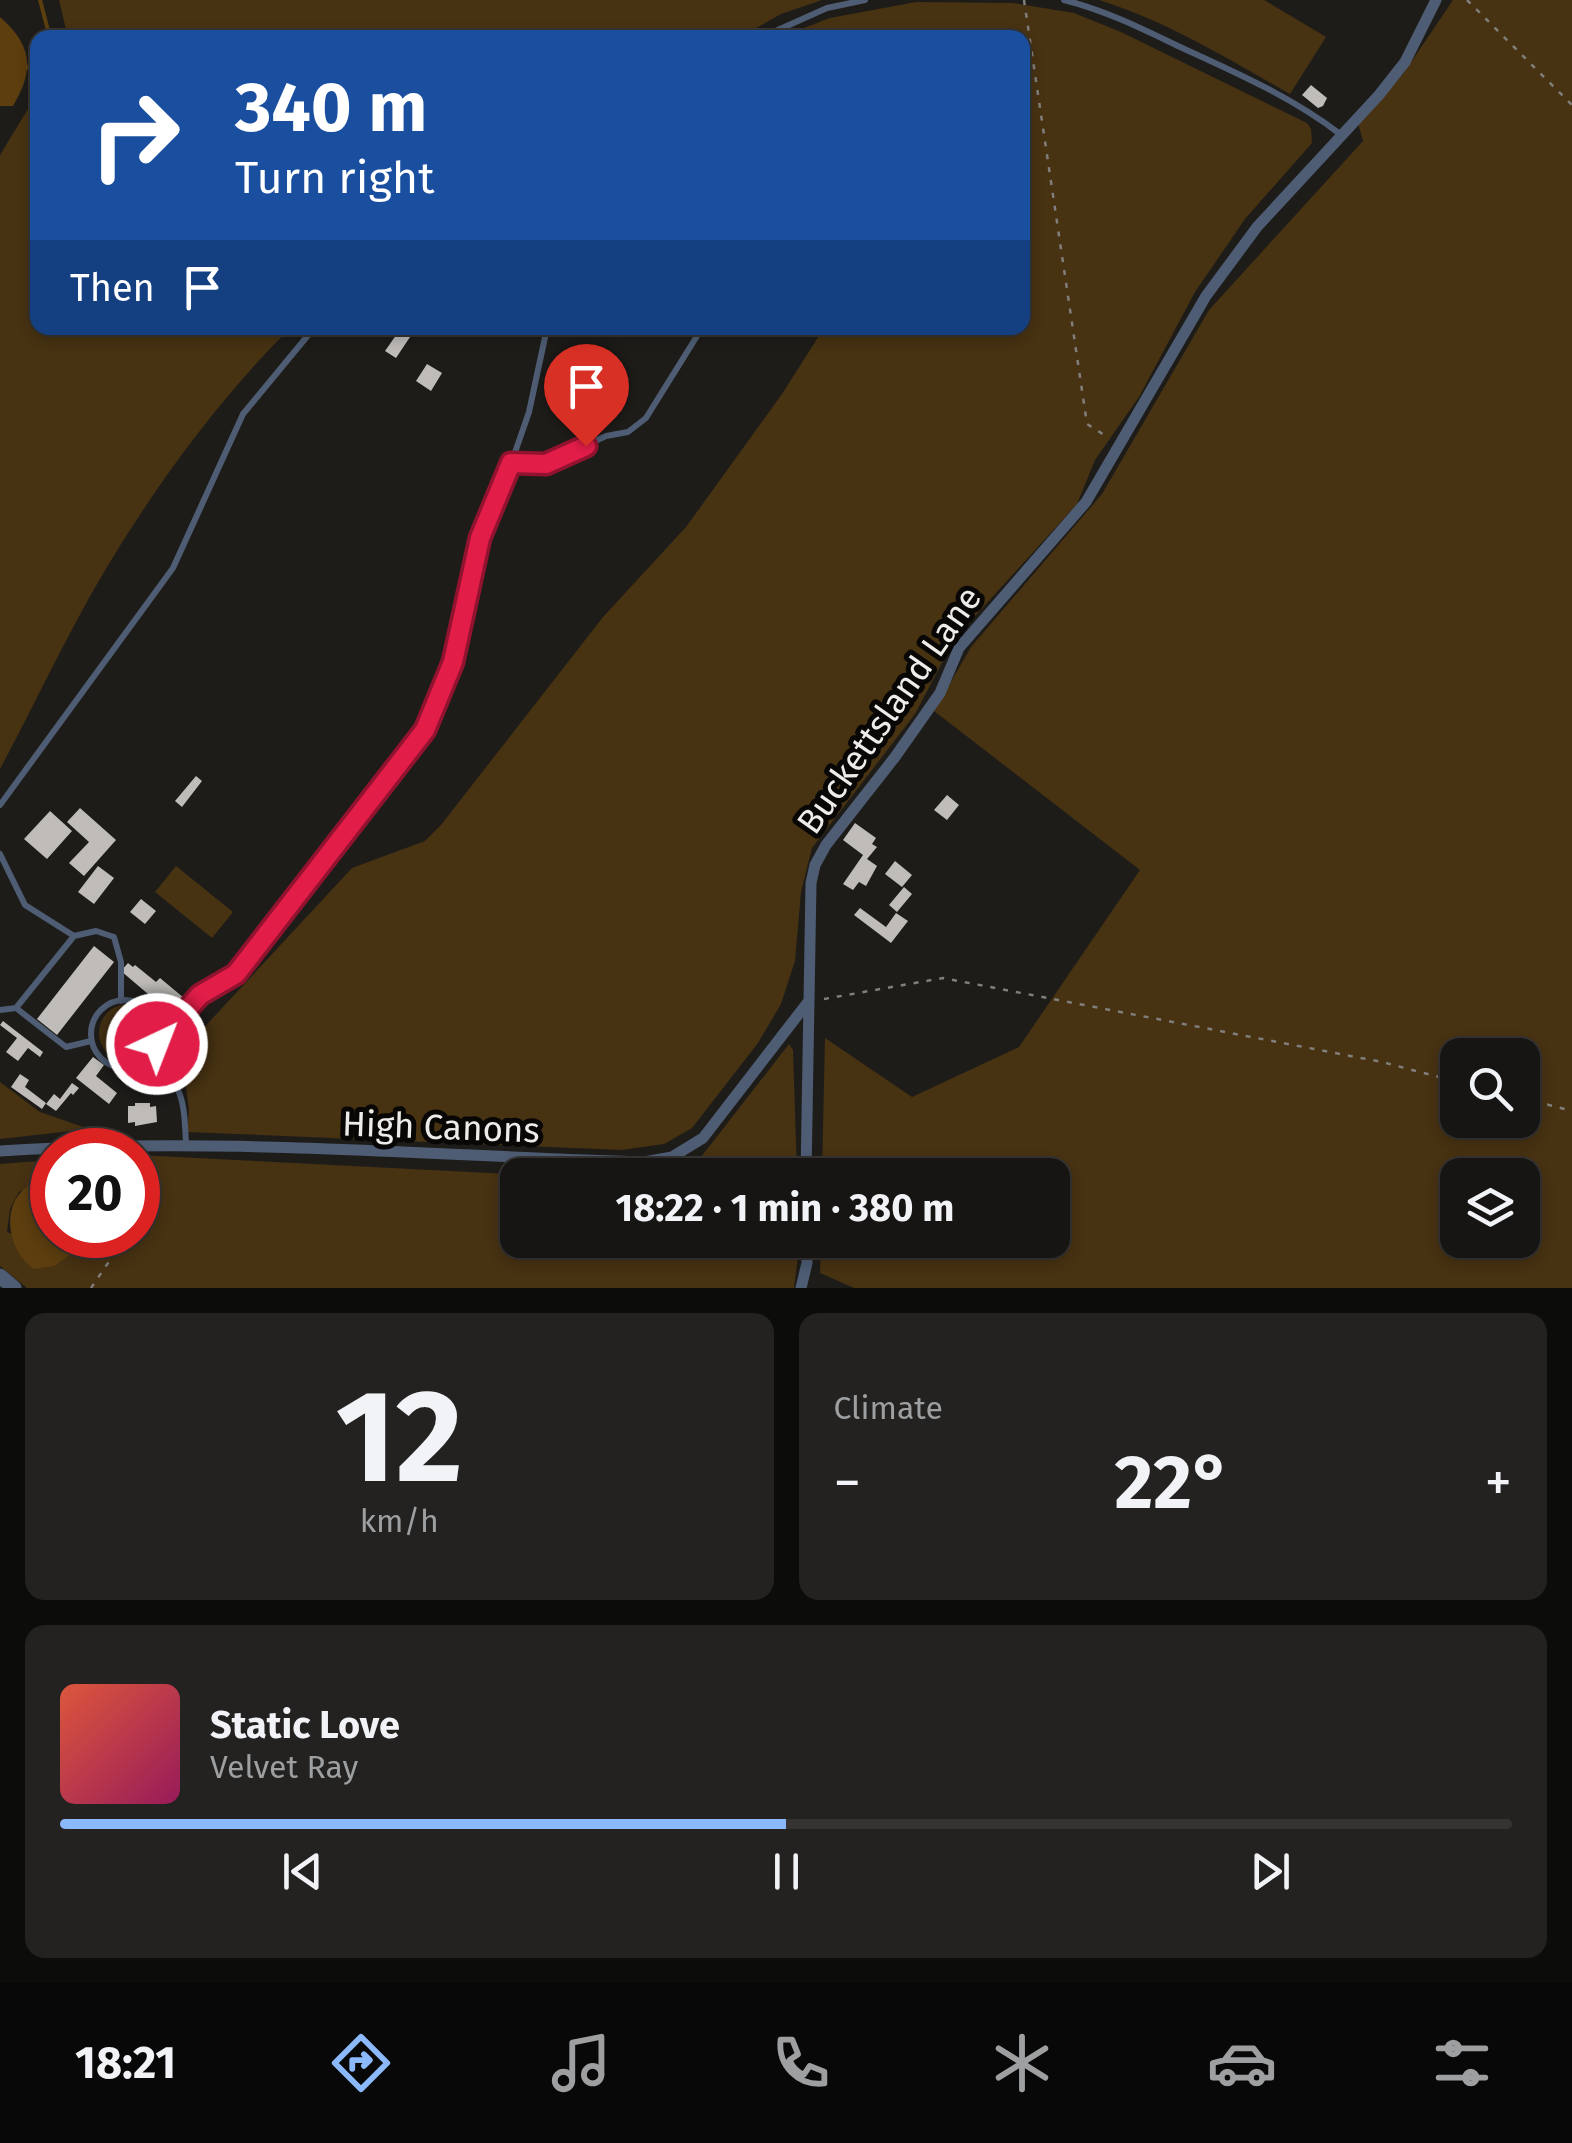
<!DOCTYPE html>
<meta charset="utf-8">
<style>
:root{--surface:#161513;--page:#232221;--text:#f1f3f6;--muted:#9e9fa0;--line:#353433;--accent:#8cb9fc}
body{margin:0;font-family:"Fira Sans",sans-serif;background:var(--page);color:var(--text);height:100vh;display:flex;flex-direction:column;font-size:38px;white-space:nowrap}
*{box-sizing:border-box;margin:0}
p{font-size:32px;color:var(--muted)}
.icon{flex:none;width:55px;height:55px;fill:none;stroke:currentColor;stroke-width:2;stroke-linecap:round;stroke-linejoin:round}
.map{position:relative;height:1288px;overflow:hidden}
.drawer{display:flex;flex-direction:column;gap:25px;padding:25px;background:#0c0c0a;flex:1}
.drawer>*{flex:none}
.hud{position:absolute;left:30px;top:30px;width:1000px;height:305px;border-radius:20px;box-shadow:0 5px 15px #0003,0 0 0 2px var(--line);background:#1a4fa0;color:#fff;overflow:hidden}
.fabs{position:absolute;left:1440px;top:1038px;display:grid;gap:20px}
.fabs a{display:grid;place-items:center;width:100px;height:100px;border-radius:20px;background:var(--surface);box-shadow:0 5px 15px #0003,0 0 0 2px var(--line);font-size:50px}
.speed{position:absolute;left:30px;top:1128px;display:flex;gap:20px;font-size:50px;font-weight:700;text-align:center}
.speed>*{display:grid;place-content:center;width:130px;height:130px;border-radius:50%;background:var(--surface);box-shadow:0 5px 15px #0003,0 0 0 2px var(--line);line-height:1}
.speed .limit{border:15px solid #d22;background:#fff;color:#111}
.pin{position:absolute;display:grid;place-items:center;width:85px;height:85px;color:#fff;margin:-102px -42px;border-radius:50% 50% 50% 0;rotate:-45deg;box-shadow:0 0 10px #0007}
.pin .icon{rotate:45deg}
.me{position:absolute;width:110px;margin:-55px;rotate:43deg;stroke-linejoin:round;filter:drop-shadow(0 0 8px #0008)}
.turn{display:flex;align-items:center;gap:35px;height:210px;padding:0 40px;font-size:45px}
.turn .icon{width:130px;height:130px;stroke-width:2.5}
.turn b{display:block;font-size:70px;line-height:85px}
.then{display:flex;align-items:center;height:95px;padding:0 40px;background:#0003;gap:20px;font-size:38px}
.big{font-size:75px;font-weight:700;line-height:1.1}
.drawer .widget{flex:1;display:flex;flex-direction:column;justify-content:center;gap:15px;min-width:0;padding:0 35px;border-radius:20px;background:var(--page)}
.drawer .dial{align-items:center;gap:0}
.dial b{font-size:130px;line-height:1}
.song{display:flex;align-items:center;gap:30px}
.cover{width:120px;height:120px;border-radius:15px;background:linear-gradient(135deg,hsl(10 70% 55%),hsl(330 70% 35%))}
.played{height:10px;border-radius:5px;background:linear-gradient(90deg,var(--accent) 50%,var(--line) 50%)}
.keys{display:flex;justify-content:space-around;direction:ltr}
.heat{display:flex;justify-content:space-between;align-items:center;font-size:55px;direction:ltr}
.drawer .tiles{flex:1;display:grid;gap:25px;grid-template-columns:1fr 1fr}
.widget:last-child{grid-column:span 2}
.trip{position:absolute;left:500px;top:1158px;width:570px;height:100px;border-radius:20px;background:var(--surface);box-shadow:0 5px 15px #0003,0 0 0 2px var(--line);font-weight:700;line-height:100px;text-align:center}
.tab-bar{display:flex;height:160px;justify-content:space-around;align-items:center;background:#090808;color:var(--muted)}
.tab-bar .icon{width:70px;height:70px}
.tab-bar .on{color:var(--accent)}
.tab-bar b{font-size:45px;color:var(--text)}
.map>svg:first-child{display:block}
</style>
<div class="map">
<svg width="1572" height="1288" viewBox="0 0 1572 1288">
<rect width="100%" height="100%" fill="#1e1c19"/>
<!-- green -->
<path fill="#473212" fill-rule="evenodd" d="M59,0H822L781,14L739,38H68Z
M1099,0H1264L1326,37L1290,94C1229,59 1166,21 1099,0Z
M1453,0H1572V1288H854L820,1273L821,1240H1052V1175H822L825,1038L912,1097L1019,1047L1140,870L934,711L971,647L1102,494L1209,310L1363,141L1358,123L1403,74ZM1458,1055H1522V1120H1458ZM1458,1175H1522V1240H1458Z
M916,2L1013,3L1074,13L1121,32L1307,123L1311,129L1312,143L1245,219L1195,292L1139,397L1095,460L1077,504L955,638L915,714L812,848L801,892L795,961L781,1004L758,1043L692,1128L664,1144L621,1150L187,1132L189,1110L182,1057L197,1035L352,868L425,841L441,825L603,617L686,527L782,394L824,328H1022V38L780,37L830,18Z
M37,94L38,328H290C219,399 156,485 104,572C66,636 35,704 0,769V155Z
M176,866L233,912L212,938L155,892Z
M99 1033a29 29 0 1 1 58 0a29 29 0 1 1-58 0Z
M789,1044L793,1050L797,1175H640L662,1173L701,1157Z
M0,1082L40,1112L89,1129L0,1139Z
M138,1155L532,1175H518V1240H800L794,1288H27L0,1266V1164L52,1160V1183L49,1180L19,1192L10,1209L7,1232L69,1255L75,1235H138Z"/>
<!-- water -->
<path fill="#5c3e0f" d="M0,17C32,45 35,69 13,106H0Z
M49,1180L52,1183V1235H75L70,1255L54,1266L34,1269C0,1246 0,1183 49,1180Z"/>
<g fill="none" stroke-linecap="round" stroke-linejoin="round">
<!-- stream -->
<path stroke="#5c3e0f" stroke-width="4" d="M40,0L50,38
M22,72L38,58"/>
</g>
<!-- building -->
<path fill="#bfbcb9" d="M1311,85L1327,98L1323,106L1318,108L1302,95Z
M401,328H416L396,358L385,351Z
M427,364L442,373L431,391L416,381Z
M196,776L202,781L182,807L175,801Z
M947,795L959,805L947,820L934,810Z
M80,808L116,840L84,876L69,863L89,842L67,822Z
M50,811L72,831L47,859L24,839Z
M855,823L876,838L872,844L877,847L867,859L877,866L866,886L859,882L853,890L843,884L863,855L843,840Z
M895,861L912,875L902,887L885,874Z
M98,866L114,878L94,904L78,892Z
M904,887L912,894L897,912L889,905Z
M141,899L156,911L145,924L130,912Z
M860,908L886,927L896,913L908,921L891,943L854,915Z
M94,946L114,962L57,1035L37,1019Z
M128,963L133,967L135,965L156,982L160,978L190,1003L180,1015L161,999L154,1008L143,999L148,994L121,971Z
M3,1021L43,1052L40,1057L28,1048L18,1061L6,1052L17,1038L0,1025Z
M93,1057L104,1065L96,1076L117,1093L109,1104L76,1078Z
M20,1074L29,1080L25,1087L46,1103L42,1109L11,1087Z
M72,1083L79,1088L73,1095L71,1093L56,1111L46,1104L54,1094L60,1099Z
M135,1103H150V1107L156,1106L157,1122L135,1126V1122L128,1123V1106H135Z"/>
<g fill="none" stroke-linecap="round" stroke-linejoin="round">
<!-- path -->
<path stroke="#807f7c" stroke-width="2.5" stroke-dasharray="5 8" stroke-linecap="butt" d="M1024,0L1087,424L1109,438
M1467,0L1572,105
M824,999L943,978L1382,1062L1458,1082
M1522,1098L1572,1111
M91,1288L127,1235"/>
<!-- service -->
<path stroke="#4e5d74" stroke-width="6" d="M1064,0C1104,10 1141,28 1178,46C1233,71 1292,97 1340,134
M760,38L827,8L865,0
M511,463L546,464L606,436L628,432L646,418L702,328
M0,805L173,568L243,414L314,328
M0,854L25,905L74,936L16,1008L0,1010
M74,936L96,931L114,937L121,962V1001
M91 1034a34 34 0 1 1 68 0a34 34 0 1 1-68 0Z
M16,1008L66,1047L91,1041
M157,1044L200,995L236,975L425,730L453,662L481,538L503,487L529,412L547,328
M149,1057C184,1083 184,1102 186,1144"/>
<!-- minor -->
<path stroke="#4e5d74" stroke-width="11" d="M0,1151C196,1138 389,1152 584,1160L644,1162L672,1157L703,1138L808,1002
M806,1175L811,883L815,865L826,845L895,757L940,693L959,648L1086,502L1206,296L1257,227L1379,95L1405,62L1436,0
M801,1288L807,1263L806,1240"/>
<!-- tertiary -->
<path stroke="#4e5d74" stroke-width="15" d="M0,1276L14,1288"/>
</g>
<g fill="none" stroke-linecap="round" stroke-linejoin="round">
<defs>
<path id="route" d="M157,1044L200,995L236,974L425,730L453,662L480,538L511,463L546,464L586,446"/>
</defs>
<!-- route casing -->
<use href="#route" stroke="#92132f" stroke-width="25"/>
<!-- route -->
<use href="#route" stroke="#e11d48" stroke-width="18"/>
</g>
<g text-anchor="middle" stroke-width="10" stroke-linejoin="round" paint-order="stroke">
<!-- street labels -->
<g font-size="35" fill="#edecea" stroke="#080706">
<text transform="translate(889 710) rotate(-55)" y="12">Buckettsland Lane</text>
<text transform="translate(441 1127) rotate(2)" y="12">High Canons</text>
</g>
</g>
</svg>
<div class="fabs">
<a><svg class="icon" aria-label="search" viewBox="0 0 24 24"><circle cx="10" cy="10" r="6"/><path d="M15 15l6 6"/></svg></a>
<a><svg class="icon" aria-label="layers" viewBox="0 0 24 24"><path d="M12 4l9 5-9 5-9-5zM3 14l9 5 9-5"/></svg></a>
</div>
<div class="speed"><div class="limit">20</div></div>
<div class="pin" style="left:586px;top:446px;background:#d93025"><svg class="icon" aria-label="arrive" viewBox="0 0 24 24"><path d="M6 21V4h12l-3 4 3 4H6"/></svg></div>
<svg class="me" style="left:157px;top:1044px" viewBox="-20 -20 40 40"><circle r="17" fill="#e11d48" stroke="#fff" stroke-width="3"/><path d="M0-11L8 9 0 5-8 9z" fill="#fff"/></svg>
<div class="trip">18:22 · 1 min · 380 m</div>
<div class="hud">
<div class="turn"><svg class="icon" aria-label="right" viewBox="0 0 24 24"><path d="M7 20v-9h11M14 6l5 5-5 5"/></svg><div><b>340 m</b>Turn right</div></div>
<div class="then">Then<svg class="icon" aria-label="arrive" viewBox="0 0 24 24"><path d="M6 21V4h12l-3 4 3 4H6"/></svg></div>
</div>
</div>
<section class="drawer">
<div class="tiles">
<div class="widget dial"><b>12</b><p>km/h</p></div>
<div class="widget"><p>Climate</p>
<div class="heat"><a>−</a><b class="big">22°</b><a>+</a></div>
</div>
<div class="widget">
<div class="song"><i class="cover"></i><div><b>Static Love</b><p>Velvet Ray</p></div></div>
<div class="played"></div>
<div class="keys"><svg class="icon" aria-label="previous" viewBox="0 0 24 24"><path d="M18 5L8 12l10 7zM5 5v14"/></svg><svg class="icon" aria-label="pause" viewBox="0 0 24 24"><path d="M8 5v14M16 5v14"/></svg><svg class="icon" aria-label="next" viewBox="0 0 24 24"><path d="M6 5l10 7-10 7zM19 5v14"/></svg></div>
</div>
</div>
</section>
<nav class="tab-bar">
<b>18:21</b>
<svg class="icon on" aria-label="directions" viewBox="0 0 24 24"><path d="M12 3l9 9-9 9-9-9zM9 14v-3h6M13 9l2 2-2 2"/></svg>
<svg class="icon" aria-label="music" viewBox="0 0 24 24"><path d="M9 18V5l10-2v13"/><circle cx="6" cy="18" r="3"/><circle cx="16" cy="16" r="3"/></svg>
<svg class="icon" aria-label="phone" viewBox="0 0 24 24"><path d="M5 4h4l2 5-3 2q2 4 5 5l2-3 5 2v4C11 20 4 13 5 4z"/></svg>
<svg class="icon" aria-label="climate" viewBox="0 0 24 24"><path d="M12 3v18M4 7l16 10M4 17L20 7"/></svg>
<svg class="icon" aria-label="car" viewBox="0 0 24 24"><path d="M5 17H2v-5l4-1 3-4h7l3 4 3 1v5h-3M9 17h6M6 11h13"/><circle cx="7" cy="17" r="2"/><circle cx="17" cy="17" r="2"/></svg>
<svg class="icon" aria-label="filters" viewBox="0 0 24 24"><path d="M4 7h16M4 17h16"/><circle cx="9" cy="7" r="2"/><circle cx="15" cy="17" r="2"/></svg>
</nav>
